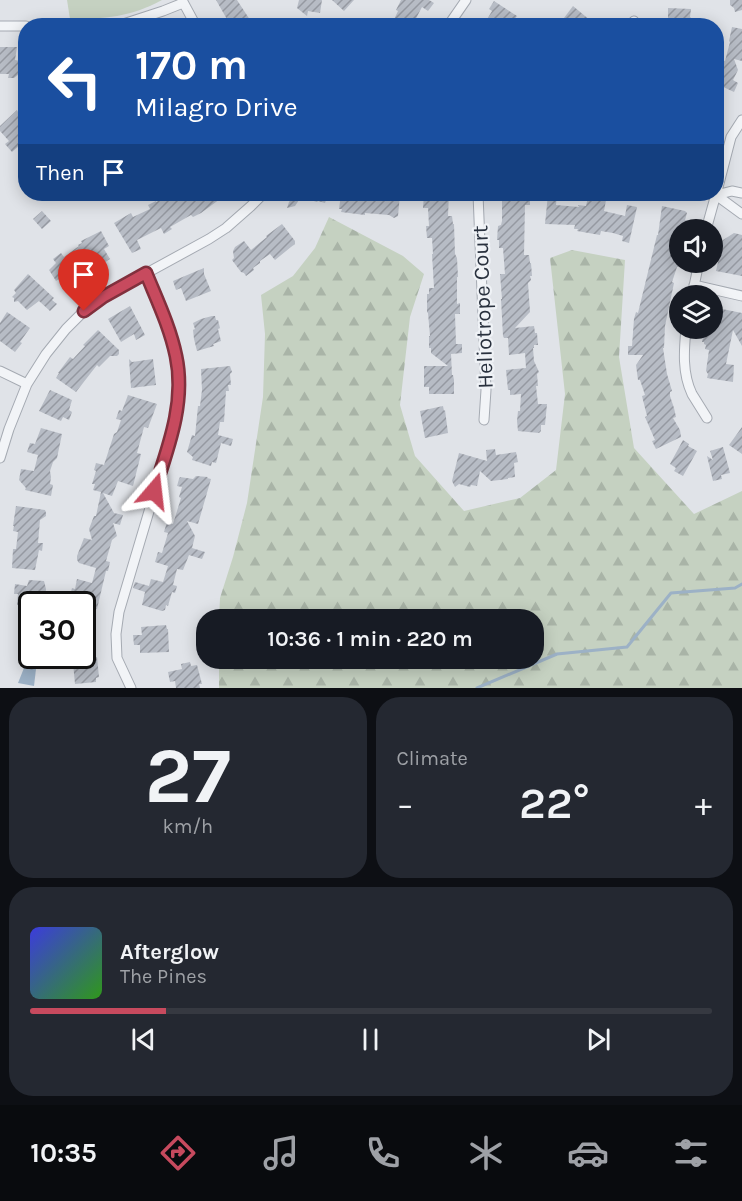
<!DOCTYPE html>
<meta charset="utf-8">
<style>
:root{--surface:#171b24;--page:#242831;--text:#f1f3f6;--muted:#9ea1a6;--line:#363941;--accent:#c74a5e}
body{margin:0;font-family:Karla,sans-serif;background:var(--page);color:var(--text);height:100vh;display:flex;flex-direction:column;font-size:22px;white-space:nowrap}
*{box-sizing:border-box;margin:0}
p{font-size:20px;color:var(--muted)}
.icon{flex:none;width:33px;height:33px;fill:none;stroke:currentColor;stroke-width:2;stroke-linecap:round;stroke-linejoin:round}
.map{position:relative;height:688px;overflow:hidden}
.details{display:flex;flex-direction:column;gap:9px;padding:9px;background:#0d0f14;flex:1}
.details>*{flex:none}
.top-card{position:absolute;left:18px;top:18px;width:706px;height:183px;border-radius:24px;box-shadow:0 3px 15px #0003;background:#1a4fa0;color:#fff;overflow:hidden}
.buttons{position:absolute;left:669px;top:219px;display:grid;gap:12px}
.buttons a{display:grid;place-items:center;width:54px;height:54px;border-radius:50%;background:var(--surface);box-shadow:0 3px 15px #0003;font-size:30px}
.speed{position:absolute;left:18px;top:591px;display:flex;gap:12px;font-size:30px;font-weight:700;text-align:center}
.speed>*{display:grid;place-content:center;width:78px;height:78px;border-radius:50%;background:var(--surface);box-shadow:0 3px 15px #0003;line-height:1}
.speed .limit{border:3px solid #111;border-radius:9px;background:#fff;color:#111}
.pin{position:absolute;display:grid;place-items:center;width:51px;height:51px;color:#fff;margin:-62px -26px;border-radius:50% 50% 50% 0;rotate:-45deg;box-shadow:0 0 6px #0007}
.pin .icon{rotate:45deg}
.me{position:absolute;width:66px;margin:-33px;rotate:17deg;stroke-linejoin:round;filter:drop-shadow(0 0 4px #0008)}
.turn{display:flex;align-items:center;gap:21px;height:126px;padding:0 18px;font-size:27px}
.turn .icon{width:78px;height:78px;stroke-width:2.5}
.turn b{display:block;font-size:42px;line-height:51px}
.then{display:flex;align-items:center;height:57px;padding:0 18px;background:#0003;gap:12px;font-size:22px}
.big{font-size:45px;font-weight:600;line-height:1.1}
.details .widget{flex:1;display:flex;flex-direction:column;justify-content:center;gap:9px;min-width:0;padding:0 21px;border-radius:24px;background:var(--page)}
.details .dial{align-items:center;gap:0}
.dial b{font-size:78px;line-height:1}
.song{display:flex;align-items:center;gap:18px}
.cover{width:72px;height:72px;border-radius:9px;background:linear-gradient(135deg,hsl(240 70% 55%),hsl(110 70% 35%))}
.played{height:6px;border-radius:3px;background:linear-gradient(90deg,var(--accent) 20%,var(--line) 20%)}
.keys{display:flex;justify-content:space-around;direction:ltr}
.heat{display:flex;justify-content:space-between;align-items:center;font-size:33px;direction:ltr}
.details .tiles{flex:1;display:grid;gap:9px;grid-template-columns:1fr 1fr}
.widget:last-child{grid-column:span 2}
.trip{position:absolute;left:196px;top:609px;width:348px;height:60px;border-radius:24px;background:var(--surface);box-shadow:0 3px 15px #0003;font-weight:600;line-height:60px;text-align:center}
.dock{display:flex;height:96px;justify-content:space-around;align-items:center;background:#090b0e;color:var(--muted)}
.dock .icon{width:42px;height:42px}
.dock .active{color:var(--accent)}
.dock b{font-size:27px;color:var(--text)}
.map>svg:first-child{display:block}
</style>
<div class="map">
<svg width="742" height="688" viewBox="0 0 742 688">
<defs>
<pattern id="forest-firs" width="22" height="20" patternUnits="userSpaceOnUse" patternTransform="scale(1.5)"><rect width="22" height="20" fill="#c5d1c1"/><path d="M5 1l3.5 6h-7zM16 11l3.5 6h-7z" fill="#a9b4a7"/></pattern>
<pattern id="water-ripples" width="26" height="14" patternUnits="userSpaceOnUse" patternTransform="scale(1.5)"><rect width="26" height="14" fill="#9cb1c6"/><path d="M2 4q2-2 4 0t4 0M15 11q2-2 4 0t4 0" fill="none" stroke="#7f91a2"/></pattern>
<pattern id="building-hatch" width="6" height="6" patternUnits="userSpaceOnUse" patternTransform="scale(1.5)"><rect width="6" height="6" fill="#b7bcc5"/><path d="M-1 1l2-2M0 6l6-6M5 7l2-2" fill="none" stroke="#9599a1"/></pattern>
</defs>
<rect width="100%" height="100%" fill="#e0e3e8"/>
<!-- green -->
<path fill="#c5d1c1" d="M67,0H162C131,17 104,19 70,19Z"/>
<!-- forest -->
<path fill="url(#forest-firs)" d="M329,217L403,256L424,274L410,317L400,405L415,456L464,511L520,498L556,470L565,394L550,258L572,250L625,260L619,357L634,448L694,514L742,491V688H219V659L534,658V620L219,619L220,598L233,557L247,503L263,397L265,334L261,295L293,276L315,248Z"/>
<!-- water -->
<path fill="url(#water-ripples)" d="M26,663L31,664L36,669L34,686L18,683Z"/>
<g fill="none" stroke-linecap="round" stroke-linejoin="round">
<!-- stream -->
<path stroke="#9cb1c6" stroke-width="3" d="M477,688L557,654L627,647L671,593L735,588L742,584"/>
</g>
<!-- building -->
<path fill="url(#building-hatch)" d="M216,0H237L254,26H220L228,21Z
M299,0H322L320,13L308,11L307,16L297,8Z
M332,0H354L344,11Z
M401,0H429L434,3L428,11L422,7L412,26H391L398,11L396,10Z
M730,0H742V10L735,12L734,8L730,5Z
M494,1L517,16L514,20L517,26H483L492,11L489,9Z
M573,6L591,21L596,26H558Z
M668,8L691,9L690,17L700,26H668Z
M732,27L742,29V61L734,59L738,70L733,80L738,83L734,92L717,84V58L725,61L730,42L729,41Z
M0,47H17L15,60L20,61L19,74L14,78H8L9,74H0Z
M26,105V140L12,152L5,144L9,141L0,131V126L17,110L18,112Z
M172,194H216L220,199L201,213L193,217L191,215L170,227L172,229L164,234L161,228L137,240L141,249L132,253L114,223L131,213L133,217L150,209L148,205L156,201V202Z
M295,194H328L325,203L318,201L317,202L301,197L295,206L287,208L289,202Z
M341,194H400L398,216L394,218L389,215L365,213V215L341,212L342,209H339Z
M424,194H449L448,216H452L453,224H454L455,254L457,258L458,277H457V304L460,303V314H455L456,344H462V353L451,354L452,375H453L454,380V394H429V387H424V366H448L431,353V348H429V336H430L428,313L427,312V294H429V288H434L432,254H433L432,238H427L426,226H429L428,208H423Z
M502,194H530V205H525L524,255H529L530,263H531L532,276H530L531,280L528,283L530,312L515,328L534,326L535,333H537L538,345H534V348H533L534,361L539,372L537,374L538,386H536L538,404H547L545,425H541V431L539,433L518,431L517,421L518,411H520L521,394L510,395V390H508L506,370L526,368L525,353L509,355L508,338H504L503,336L501,299H502L500,274H505L503,248H499V240H497L498,226L501,225L502,221Z
M548,194H557L556,205L579,207L578,205L586,206L588,197L603,198L602,200H606L604,211L625,216L627,205L637,207L629,243L622,241L623,236L613,233L601,231L600,235L577,231L578,229H574L575,225L545,224Z
M662,206L685,211L687,213L685,220L689,221L687,230H680V266L677,267L672,282L674,283L665,326L664,348H663L667,374L672,391L670,392V396L674,408L676,417L673,418L680,430L681,437L656,449L652,441L655,440L645,417L647,416L642,396L645,395L640,380H638L636,365L643,355H628V346H632L634,319L636,312L638,313L657,235H658Z
M42,211L51,221L42,229L33,219Z
M282,224L295,241V244L291,247L275,260L270,254L260,261V263L253,268L254,270L246,276L244,273L241,272L232,260L234,258L233,251L235,247L244,241L251,250L267,237L266,236Z
M101,231L109,246L104,249L110,259L102,264L98,258L81,268L82,269L74,275L81,284L72,290L62,277L56,281L49,270L56,263L53,259L61,253L64,257L79,246L78,245L82,243L81,241Z
M734,233L742,235V276L716,271L723,240Z
M204,268V274L211,291L186,301L181,288L176,290L173,281Z
M28,274L54,298L52,300L57,304L50,311L39,301L27,310L18,301L14,302V298L12,297L16,293L14,290Z
M130,306L145,335L136,340L134,334L121,342L108,319Z
M712,307L742,313V346L733,330L726,364L734,365L733,382L707,378L708,374L706,371L709,350L705,349L706,345L704,344V342H702L704,332L712,334Z
M7,312L30,328L20,342L22,343L15,352L0,341V323Z
M212,316H215L216,320H218L220,328L218,329L221,341L213,344L214,346L197,351L194,339L193,330L195,329L193,323L201,319Z
M98,330L119,350V354L117,356H110L99,367L97,365L76,392L56,378L59,373H58L70,357L73,359L85,346L83,345Z
M129,359L132,362L153,359L156,385L131,388Z
M230,366L232,372L230,374L231,385H228L229,391H226L224,422H220L218,435L233,439L231,446L221,443L216,463L212,462L211,466L192,460L193,457L187,452L192,435L195,436L198,406H200L202,390L201,369Z
M50,390L72,400L69,410L72,412L69,420L63,417L61,421L39,411Z
M128,395L157,404L148,428L144,427L137,453L141,454L133,486L118,481L112,496L103,493L114,513L123,515L120,525L113,523L117,536L112,540L106,561L110,562L108,571H106L97,609L94,610V639H93V643H83L82,604L71,603L73,596H70L72,588L75,589L77,579L92,583L96,568L79,563L77,560V556L84,538L92,540L89,529L94,516H96L101,492L93,490L95,484H92L96,471L94,470L96,463L104,465L114,434L117,432L121,420L116,419L119,410L122,411Z
M443,406L444,411L445,410L448,433L425,438L420,411Z
M742,427V454L729,445Z
M41,428L62,434L57,458L53,462L50,471L51,477L50,484L53,485L51,496L25,490L26,488L19,480L21,469L34,471L38,455L27,452L30,443L35,444Z
M683,440L689,444L688,446L697,451L683,476L674,471L676,468L670,464Z
M723,447L730,473L721,475L722,479L713,481L707,456L713,460L710,451Z
M495,449L496,455L516,452L518,462L514,463L515,477L508,478V479L491,481L480,471L477,486L471,485L470,487L459,484L455,487L452,481L459,453L487,461L486,450Z
M196,476L208,477L207,478L211,479L198,524L187,521L195,536L192,548L205,552L202,559L189,555L183,570L177,569L173,585L177,586L175,593L172,592L168,606L166,605L165,610L162,611L142,605L145,592L133,588L135,582L149,586L151,579L163,582L168,566L155,562L158,552L162,553L168,533L164,532L167,522L173,524L181,498L179,497L182,487L177,486L179,479L180,477L193,479Z
M16,506L45,510L46,513V516L40,520L38,543H43L42,551L39,550L35,570L12,568L13,549H16L18,532L13,531L14,526H13Z
M29,580L44,581L46,589L45,604H32V607L17,605L18,594H14L15,584L27,586Z
M166,625L167,629H168L169,652L140,653V645H134L133,635H142L141,627Z
M87,657H97L99,677L96,678V682L75,684L73,663L87,661Z
M190,662L191,666L197,665L202,684H199L200,688H176L175,681L170,682L168,672L182,669L181,664Z"/>
<g fill="none" stroke-linecap="round" stroke-linejoin="round">
<defs>
<path id="minor" d="M182,0L196,26
M0,26H26
M117,26L163,11L183,3
M448,26L466,0
M630,26L634,21
M717,191L731,137L742,120
M478,194L486,390L484,420
M710,194L716,195L742,214
M716,195L732,191L742,193
M706,230L716,194
M694,285L742,296
M692,296L699,262
M686,328C684,350 682,373 692,394C697,402 702,410 707,418
M0,371L27,384
M0,458L9,429L27,384L46,354L66,329L84,311L103,297L209,239L226,228L251,206L263,194
M131,688L117,658L116,634L119,612L175,424C178,402 181,380 177,358C171,329 157,301 146,273"/>
</defs>
<!-- minor casing -->
<use href="#minor" stroke="#a5aab2" stroke-width="11"/>
<!-- minor -->
<use href="#minor" stroke="#f2f4f7" stroke-width="9"/>
</g>
<g fill="none" stroke-linecap="round" stroke-linejoin="round">
<defs>
<path id="route" d="M84,311L103,297L146,273C157,300 170,327 176,356C186,402 168,448 154,491"/>
</defs>
<!-- route casing -->
<use href="#route" stroke="#81303d" stroke-width="15"/>
<!-- route -->
<use href="#route" stroke="#c74a5e" stroke-width="10"/>
</g>
<g text-anchor="middle" stroke-width="4.5" stroke-linejoin="round" paint-order="stroke">
<!-- street labels -->
<g font-size="22" fill="#29313e" stroke="#eff2f6">
<text transform="translate(482 307) rotate(-92)" y="8">Heliotrope Court</text>
</g>
</g>
</svg>
<div class="buttons">
<a><svg class="icon" aria-label="sound" viewBox="0 0 24 24"><path d="M4 9h4l5-4v14l-5-4H4zM17 9q2 3 0 6"/></svg></a>
<a><svg class="icon" aria-label="layers" viewBox="0 0 24 24"><path d="M12 4l9 5-9 5-9-5zM3 14l9 5 9-5"/></svg></a>
</div>
<div class="speed"><div class="limit">30</div></div>
<div class="pin" style="left:84px;top:311px;background:#d93025"><svg class="icon" aria-label="arrive" viewBox="0 0 24 24"><path d="M6 21V4h12l-3 4 3 4H6"/></svg></div>
<svg class="me" style="left:154px;top:491px" viewBox="-20 -20 40 40"><path d="M0-17L14 15 0 8-14 15z" fill="#c74a5e" stroke="#fff" stroke-width="4"/></svg>
<div class="trip">10:36 · 1 min · 220 m</div>
<div class="top-card">
<div class="turn"><svg class="icon" aria-label="left" viewBox="0 0 24 24"><path d="M17 20v-9H6M10 6l-5 5 5 5"/></svg><div><b>170 m</b>Milagro Drive</div></div>
<div class="then">Then<svg class="icon" aria-label="arrive" viewBox="0 0 24 24"><path d="M6 21V4h12l-3 4 3 4H6"/></svg></div>
</div>
</div>
<section class="details">
<div class="tiles">
<div class="widget dial"><b>27</b><p>km/h</p></div>
<div class="widget"><p>Climate</p>
<div class="heat"><a>−</a><b class="big">22°</b><a>+</a></div>
</div>
<div class="widget">
<div class="song"><i class="cover"></i><div><b>Afterglow</b><p>The Pines</p></div></div>
<div class="played"></div>
<div class="keys"><svg class="icon" aria-label="previous" viewBox="0 0 24 24"><path d="M18 5L8 12l10 7zM5 5v14"/></svg><svg class="icon" aria-label="pause" viewBox="0 0 24 24"><path d="M8 5v14M16 5v14"/></svg><svg class="icon" aria-label="next" viewBox="0 0 24 24"><path d="M6 5l10 7-10 7zM19 5v14"/></svg></div>
</div>
</div>
</section>
<nav class="dock">
<b>10:35</b>
<svg class="icon active" aria-label="directions" viewBox="0 0 24 24"><path d="M12 3l9 9-9 9-9-9zM9 14v-3h6M13 9l2 2-2 2"/></svg>
<svg class="icon" aria-label="music" viewBox="0 0 24 24"><path d="M9 18V5l10-2v13"/><circle cx="6" cy="18" r="3"/><circle cx="16" cy="16" r="3"/></svg>
<svg class="icon" aria-label="phone" viewBox="0 0 24 24"><path d="M5 4h4l2 5-3 2q2 4 5 5l2-3 5 2v4C11 20 4 13 5 4z"/></svg>
<svg class="icon" aria-label="climate" viewBox="0 0 24 24"><path d="M12 3v18M4 7l16 10M4 17L20 7"/></svg>
<svg class="icon" aria-label="car" viewBox="0 0 24 24"><path d="M5 17H2v-5l4-1 3-4h7l3 4 3 1v5h-3M9 17h6M6 11h13"/><circle cx="7" cy="17" r="2"/><circle cx="17" cy="17" r="2"/></svg>
<svg class="icon" aria-label="filters" viewBox="0 0 24 24"><path d="M4 7h16M4 17h16"/><circle cx="9" cy="7" r="2"/><circle cx="15" cy="17" r="2"/></svg>
</nav>
